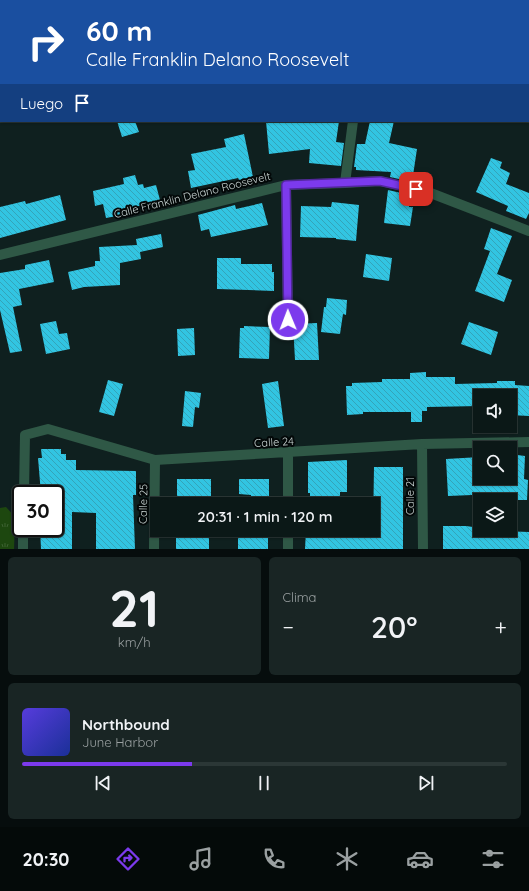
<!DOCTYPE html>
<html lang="es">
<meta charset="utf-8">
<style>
:root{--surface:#0b1817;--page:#192524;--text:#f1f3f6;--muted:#9aa0a1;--line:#2b3736;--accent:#7c3aed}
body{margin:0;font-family:Quicksand,sans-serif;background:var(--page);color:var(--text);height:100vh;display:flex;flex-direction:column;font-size:15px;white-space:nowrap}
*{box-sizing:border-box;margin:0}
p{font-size:13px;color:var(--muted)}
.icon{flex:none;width:22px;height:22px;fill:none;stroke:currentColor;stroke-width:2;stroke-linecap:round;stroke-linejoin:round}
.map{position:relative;height:549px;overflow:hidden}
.panel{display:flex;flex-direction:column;gap:8px;padding:8px;background:#060d0d;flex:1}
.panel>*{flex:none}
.hud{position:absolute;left:0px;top:0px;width:529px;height:122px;box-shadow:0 1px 3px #0004,0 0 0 1px var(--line);background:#1a4fa0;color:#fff;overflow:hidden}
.tools{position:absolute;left:473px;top:389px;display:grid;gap:8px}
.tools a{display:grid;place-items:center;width:44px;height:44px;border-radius:0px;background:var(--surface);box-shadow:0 1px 3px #0004,0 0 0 1px var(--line);font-size:20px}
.speed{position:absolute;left:12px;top:485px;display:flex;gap:8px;font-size:20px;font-weight:700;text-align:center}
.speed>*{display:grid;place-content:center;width:52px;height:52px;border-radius:50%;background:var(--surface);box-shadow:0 1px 3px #0004,0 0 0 1px var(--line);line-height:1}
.speed .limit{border:2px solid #111;border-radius:6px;background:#fff;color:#111}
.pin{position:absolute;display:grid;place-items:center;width:34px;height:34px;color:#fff;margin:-17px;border-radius:8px;box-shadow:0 2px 6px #0006}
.me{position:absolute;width:44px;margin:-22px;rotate:359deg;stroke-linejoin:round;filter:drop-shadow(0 0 3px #0008)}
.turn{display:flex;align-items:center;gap:14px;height:84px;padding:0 20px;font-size:18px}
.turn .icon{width:52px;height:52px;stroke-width:2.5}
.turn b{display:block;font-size:28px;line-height:34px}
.then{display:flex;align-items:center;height:38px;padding:0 20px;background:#0003;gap:8px;font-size:15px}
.big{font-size:30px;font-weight:600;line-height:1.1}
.panel .card{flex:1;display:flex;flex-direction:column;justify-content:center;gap:6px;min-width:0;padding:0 14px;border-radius:6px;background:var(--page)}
.panel .dial{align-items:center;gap:0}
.dial b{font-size:52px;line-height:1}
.song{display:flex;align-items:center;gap:12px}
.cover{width:48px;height:48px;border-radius:6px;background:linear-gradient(135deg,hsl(250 70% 55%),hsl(230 70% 35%))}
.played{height:4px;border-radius:2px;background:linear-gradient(90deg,var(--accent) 35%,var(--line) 35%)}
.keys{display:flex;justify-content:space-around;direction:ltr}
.heat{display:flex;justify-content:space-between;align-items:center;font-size:22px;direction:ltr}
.panel .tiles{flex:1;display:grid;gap:8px;grid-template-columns:1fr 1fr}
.card:last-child{grid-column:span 2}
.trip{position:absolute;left:150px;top:497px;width:230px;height:40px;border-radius:0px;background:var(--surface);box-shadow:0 1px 3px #0004,0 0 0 1px var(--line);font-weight:600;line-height:40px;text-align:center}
.tabs{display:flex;height:64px;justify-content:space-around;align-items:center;background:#040a09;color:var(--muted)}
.tabs .icon{width:28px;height:28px}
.tabs .selected{color:var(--accent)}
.tabs b{font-size:18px;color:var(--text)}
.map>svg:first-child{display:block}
</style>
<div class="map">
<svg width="529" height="549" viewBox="0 0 529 549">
<defs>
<pattern id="grass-tufts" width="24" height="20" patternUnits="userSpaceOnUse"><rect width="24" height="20" fill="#1d470f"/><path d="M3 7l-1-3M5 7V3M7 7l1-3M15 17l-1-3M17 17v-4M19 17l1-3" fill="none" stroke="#3c6131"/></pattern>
<pattern id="building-back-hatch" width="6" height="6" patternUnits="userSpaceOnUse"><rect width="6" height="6" fill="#32c5e2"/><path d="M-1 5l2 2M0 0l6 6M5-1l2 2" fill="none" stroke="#34a4b9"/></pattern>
</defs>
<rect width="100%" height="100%" fill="#0f201f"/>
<!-- grass -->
<path fill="url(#grass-tufts)" d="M6,507L15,517L14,549H0V508Z"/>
<!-- building -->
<path fill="url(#building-back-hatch)" d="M117,121H135L139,132L122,137Z
M266,121H339L336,142L344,143L341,166L309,163L310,149L269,154Z
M370,121H394L389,143L417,149L412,182L390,177L391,172L356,170V167H354L357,144H365Z
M244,134L253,177L239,180L238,178L191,188L188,171L195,170L191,154L226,147L224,139Z
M491,158L502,162L500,168L510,173L506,184L529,193V213L526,219L506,211L508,206L476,192Z
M135,175L138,185L143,184L144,188L156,185L160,200L121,211L122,215L106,218L103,204L95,206L93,191L124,184L123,178Z
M388,190L410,195L409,207H413L410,226L384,223Z
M60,195L66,220L0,238V207L25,201L26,204Z
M332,202L359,205L356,241L336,239V238L300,237L301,206L331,207Z
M262,203L268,225L211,237L209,229L201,231L198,215L235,205L236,209Z
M491,228L512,236L497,274L512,280L504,302L475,291L490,251L484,249Z
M161,234L163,247L140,252L141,259L120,263V285L84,287L72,290L68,272L95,266V261H100L99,247L137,245L136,239Z
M366,254L392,258L389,281L363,277Z
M217,258H241V264H272V272H274V291L217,289Z
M49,260L54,282L19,289L22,305L13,307L22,351L10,353L0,310V273L25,269V265Z
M327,298L347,300L346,315L343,314L340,334L321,332L324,307H326Z
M56,321L59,334L67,333L70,349L46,354L40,324Z
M469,322L498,332L491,355L461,344Z
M317,323L319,360H295L293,324Z
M244,326L270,327L269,359L239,358L240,328H244Z
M194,328L195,355L178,356L177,329Z
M426,372V377H455V384L497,383V381H515V385L529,386V416L510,415V396H480V406L427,407V411H422V422H411V412H363V414L347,415L346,386H352V383L382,382V379H410V373Z
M108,380L123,384L114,416L99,412Z
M278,381L284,426L268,428L262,384Z
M185,391L201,393L199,408L195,407L193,427L182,426Z
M41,449H61V454H66V460H76V470L136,471V495H133L135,549H96V513L72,512V549H41L40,528H55V494H41L38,458H42Z
M510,454L525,456L524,479L528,480L527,500H472V495L448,496L446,459L480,457V478H510Z
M347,460V492H340V504H310V493H308V462Z
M374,467H403V549H305L306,530H373Z
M177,479H211V497H195V503H177Z
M239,479H269V502H251V495L239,494Z
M443,526H466L480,528V530L529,532V549H443Z
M176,530H192V535H209V549H176Z
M238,530H268V549H238Z"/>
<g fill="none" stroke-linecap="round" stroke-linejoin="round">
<!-- lane -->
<path stroke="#2f5846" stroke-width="7" d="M388,1V0"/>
<!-- street -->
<path stroke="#2f5846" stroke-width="10" d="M345,183L353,121
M286,185L288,320
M0,255L286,185L345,183L380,181L428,192L529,231
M422,444L423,549
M288,453V504
M24,494L25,435L48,429L155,460L422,444L529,442
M288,530V549
M23,549V528
M154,549L155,460"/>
</g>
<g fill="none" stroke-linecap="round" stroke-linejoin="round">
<defs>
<path id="route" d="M288,320L286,185L380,181L416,189"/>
</defs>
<!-- route casing -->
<use href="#route" stroke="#51269a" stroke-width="10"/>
<!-- route -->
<use href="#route" stroke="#7c3aed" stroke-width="7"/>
</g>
<g text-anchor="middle" stroke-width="4" stroke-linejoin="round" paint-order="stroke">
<!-- street labels -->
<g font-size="11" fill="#c9d4d3" stroke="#030808">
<text transform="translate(192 195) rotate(-14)" y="4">Calle Franklin Delano Roosevelt</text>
<text transform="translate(274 442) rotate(-3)" y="4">Calle 24</text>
<text transform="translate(410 496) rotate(-90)" y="4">Calle 21</text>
<text transform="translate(143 504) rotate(-89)" y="4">Calle 25</text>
</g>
</g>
</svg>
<div class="tools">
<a><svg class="icon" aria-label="sound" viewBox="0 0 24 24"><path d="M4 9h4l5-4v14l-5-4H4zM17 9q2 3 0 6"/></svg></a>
<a><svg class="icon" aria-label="search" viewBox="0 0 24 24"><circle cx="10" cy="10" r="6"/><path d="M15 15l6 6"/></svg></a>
<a><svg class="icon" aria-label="layers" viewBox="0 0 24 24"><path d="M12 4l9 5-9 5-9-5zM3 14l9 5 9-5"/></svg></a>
</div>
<div class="speed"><div class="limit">30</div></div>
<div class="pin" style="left:416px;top:189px;background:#d93025"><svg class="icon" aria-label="arrive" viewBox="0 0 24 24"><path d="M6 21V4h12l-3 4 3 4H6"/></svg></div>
<svg class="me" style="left:288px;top:320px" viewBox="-20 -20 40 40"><circle r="17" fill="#7c3aed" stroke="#fff" stroke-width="3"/><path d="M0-11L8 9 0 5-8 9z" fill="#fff"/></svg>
<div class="trip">20:31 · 1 min · 120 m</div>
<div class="hud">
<div class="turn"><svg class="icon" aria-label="right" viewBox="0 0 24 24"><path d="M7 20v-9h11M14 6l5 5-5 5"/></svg><div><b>60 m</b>Calle Franklin Delano Roosevelt</div></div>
<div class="then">Luego<svg class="icon" aria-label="arrive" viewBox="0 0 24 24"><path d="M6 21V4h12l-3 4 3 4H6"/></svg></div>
</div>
</div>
<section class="panel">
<div class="tiles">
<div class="card dial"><b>21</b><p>km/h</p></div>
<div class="card"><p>Clima</p>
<div class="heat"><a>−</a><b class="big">20°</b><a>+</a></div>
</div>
<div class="card">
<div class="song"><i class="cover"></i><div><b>Northbound</b><p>June Harbor</p></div></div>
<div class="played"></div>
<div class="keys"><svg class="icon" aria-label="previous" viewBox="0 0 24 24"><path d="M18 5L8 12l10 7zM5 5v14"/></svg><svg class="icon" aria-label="pause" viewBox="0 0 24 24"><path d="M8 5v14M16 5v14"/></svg><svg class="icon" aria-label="next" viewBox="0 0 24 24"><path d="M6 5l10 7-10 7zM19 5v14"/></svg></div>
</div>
</div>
</section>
<nav class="tabs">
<b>20:30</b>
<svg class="icon selected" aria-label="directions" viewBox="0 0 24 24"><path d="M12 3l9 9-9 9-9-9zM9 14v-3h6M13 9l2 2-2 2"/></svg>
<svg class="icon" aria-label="music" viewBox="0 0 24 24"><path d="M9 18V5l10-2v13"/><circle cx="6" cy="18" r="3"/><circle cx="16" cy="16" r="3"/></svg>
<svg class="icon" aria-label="phone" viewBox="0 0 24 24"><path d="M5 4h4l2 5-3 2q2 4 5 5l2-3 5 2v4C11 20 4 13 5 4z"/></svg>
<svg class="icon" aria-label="climate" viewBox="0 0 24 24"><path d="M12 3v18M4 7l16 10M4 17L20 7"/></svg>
<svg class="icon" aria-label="car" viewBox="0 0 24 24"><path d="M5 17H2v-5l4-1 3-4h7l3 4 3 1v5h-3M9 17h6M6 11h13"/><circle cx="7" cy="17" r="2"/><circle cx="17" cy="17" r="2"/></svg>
<svg class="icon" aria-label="filters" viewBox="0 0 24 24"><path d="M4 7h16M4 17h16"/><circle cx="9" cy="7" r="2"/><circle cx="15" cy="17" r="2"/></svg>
</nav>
